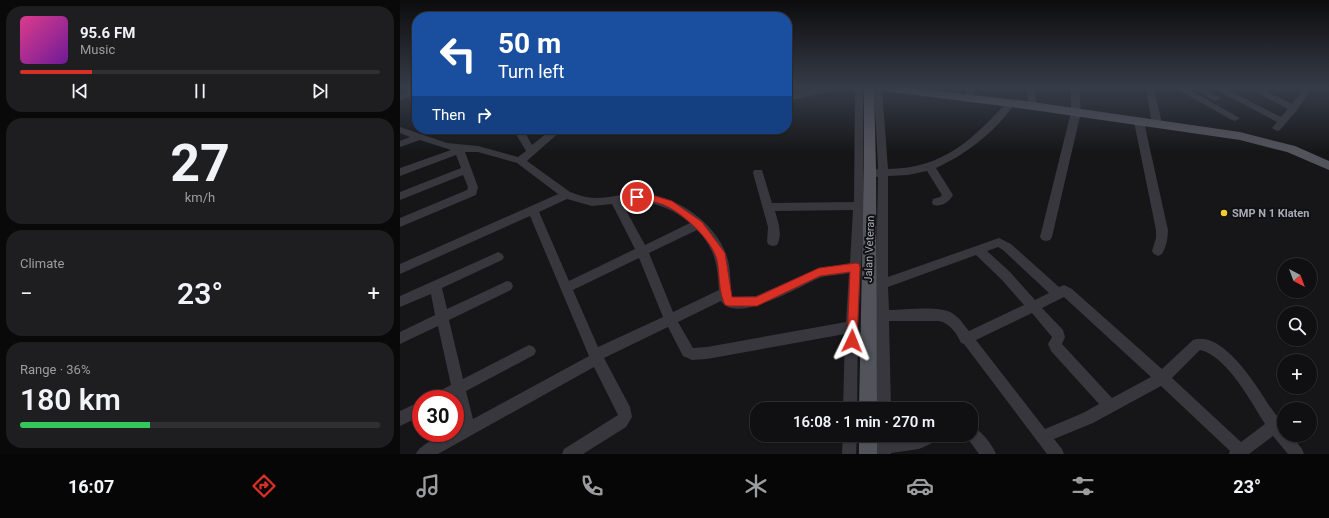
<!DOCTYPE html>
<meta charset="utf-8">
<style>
:root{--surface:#101012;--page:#1e1e20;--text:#f1f3f6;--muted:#9c9d9f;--line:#303032;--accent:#d93025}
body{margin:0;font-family:Roboto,sans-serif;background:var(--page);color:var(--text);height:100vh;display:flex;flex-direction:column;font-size:15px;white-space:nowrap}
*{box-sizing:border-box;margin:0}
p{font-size:13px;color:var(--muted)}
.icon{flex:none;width:22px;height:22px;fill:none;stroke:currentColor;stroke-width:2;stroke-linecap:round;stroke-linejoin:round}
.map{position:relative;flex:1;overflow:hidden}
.panel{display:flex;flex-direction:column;gap:6px;padding:6px;background:#09090a;width:400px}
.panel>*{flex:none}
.banner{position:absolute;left:12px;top:12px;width:380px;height:122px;border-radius:16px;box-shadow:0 1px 3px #0004,0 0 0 1px var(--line);background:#1a4fa0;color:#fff;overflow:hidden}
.needle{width:26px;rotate:139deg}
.buttons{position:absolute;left:877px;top:258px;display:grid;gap:8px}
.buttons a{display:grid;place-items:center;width:40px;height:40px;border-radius:50%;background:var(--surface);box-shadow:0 1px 3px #0004,0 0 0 1px var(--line);font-size:20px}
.speed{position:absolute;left:12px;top:390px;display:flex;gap:8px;font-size:20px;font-weight:700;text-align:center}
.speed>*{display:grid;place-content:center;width:52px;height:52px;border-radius:50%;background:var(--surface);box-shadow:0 1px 3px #0004,0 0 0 1px var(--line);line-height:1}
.speed .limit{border:6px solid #d22;background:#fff;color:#111}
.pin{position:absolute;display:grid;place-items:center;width:34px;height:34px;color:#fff;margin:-17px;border:2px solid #fff;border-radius:50%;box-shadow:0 1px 4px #0007}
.me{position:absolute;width:44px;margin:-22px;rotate:2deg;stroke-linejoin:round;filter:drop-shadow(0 0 3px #0008)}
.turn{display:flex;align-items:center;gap:14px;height:84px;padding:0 20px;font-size:18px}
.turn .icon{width:52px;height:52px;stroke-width:2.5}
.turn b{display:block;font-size:28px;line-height:34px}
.then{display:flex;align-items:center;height:38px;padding:0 20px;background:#0003;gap:8px;font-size:15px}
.big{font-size:30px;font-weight:600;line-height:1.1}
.panel .widget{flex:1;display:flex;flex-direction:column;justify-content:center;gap:6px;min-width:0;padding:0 14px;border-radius:16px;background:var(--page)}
.panel .dial{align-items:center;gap:0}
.dial b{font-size:52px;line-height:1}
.song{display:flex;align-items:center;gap:12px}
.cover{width:48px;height:48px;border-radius:6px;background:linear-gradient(135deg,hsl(330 70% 55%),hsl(280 70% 35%))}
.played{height:4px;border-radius:2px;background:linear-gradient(90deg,var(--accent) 20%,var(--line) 20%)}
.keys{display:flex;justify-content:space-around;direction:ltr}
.heat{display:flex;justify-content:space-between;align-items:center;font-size:22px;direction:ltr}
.charge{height:6px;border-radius:3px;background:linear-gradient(90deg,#34c759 36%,var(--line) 0)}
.trip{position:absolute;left:350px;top:402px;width:228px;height:40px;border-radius:16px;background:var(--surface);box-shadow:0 1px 3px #0004,0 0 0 1px var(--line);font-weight:600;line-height:40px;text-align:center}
.tab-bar{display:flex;height:64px;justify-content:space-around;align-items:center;background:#060607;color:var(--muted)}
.tab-bar .icon{width:28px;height:28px}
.tab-bar .active{color:var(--accent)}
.tab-bar b{font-size:18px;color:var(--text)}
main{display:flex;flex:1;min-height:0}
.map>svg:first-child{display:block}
</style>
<main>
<section class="panel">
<div class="widget">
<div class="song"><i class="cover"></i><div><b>95.6 FM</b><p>Music</p></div></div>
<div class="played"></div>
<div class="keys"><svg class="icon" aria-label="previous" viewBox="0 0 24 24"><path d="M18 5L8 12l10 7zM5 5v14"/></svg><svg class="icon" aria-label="pause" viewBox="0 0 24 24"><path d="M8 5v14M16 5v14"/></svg><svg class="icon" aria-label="next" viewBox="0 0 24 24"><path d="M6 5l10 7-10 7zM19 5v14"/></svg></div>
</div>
<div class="widget dial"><b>27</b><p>km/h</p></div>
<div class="widget"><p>Climate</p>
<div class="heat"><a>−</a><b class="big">23°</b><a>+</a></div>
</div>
<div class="widget"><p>Range · 36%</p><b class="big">180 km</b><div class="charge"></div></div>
</section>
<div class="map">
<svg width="929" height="454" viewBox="0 0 929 454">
<rect width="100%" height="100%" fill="#161618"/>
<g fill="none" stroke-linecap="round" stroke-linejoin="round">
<!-- minor -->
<path fill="#37373d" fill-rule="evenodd" d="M6,88H17V108L14,107L9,97L0,100V94L7,92Z
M421,88H438L434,91L387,101V95Z
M455,88H463L464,206L458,327L457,409H443L445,334L307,359L292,360L283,356L268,327L204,358L230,407L232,417L226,427L183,454H162L164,449L218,415L194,367L38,454H16C20,444 44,433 55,433V429L60,426L55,399H31L33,394L51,385L38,326L0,344V332L35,315L31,294L0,307V296L94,254L98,252L102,254L104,257L102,260L42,288L47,309L107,281L111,282L113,286L111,290L49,320L63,379L129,345L134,347L136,351L134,355L66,391L73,419L189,356L130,216L0,274V264L158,194L117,163L78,152H65L78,187L76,195L0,227V218L67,190L68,187L63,175L0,200V192L61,168L56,155L0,176V168L51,150L20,140L0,147V141L10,137L0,133V127L47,143L78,146L118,157L126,151L113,129H123L132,145L152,129H163L127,161L170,192C178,195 187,198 196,198C211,198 224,193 239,193C276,195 318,223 328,260C331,272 330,285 332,297L356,296L415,270L450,263L453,210L375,211C378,222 383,234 377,245L373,246L369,245L367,242L368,227L353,173L354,170H362L372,203L454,202ZM167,199L192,206L212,204L235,249L169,281L139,212ZM238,201C258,203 274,210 290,223L245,245L222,203ZM297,230C316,250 317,264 319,290L273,312L249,253ZM239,258L263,317L198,347L173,290ZM449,273L446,322L307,347L293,348L278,322L321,301C336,325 400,286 419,278C428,275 440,275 449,273Z
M474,88H482L488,169C544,168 572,140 608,101H614L615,103C596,131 567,154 536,168L553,195C549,202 542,207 533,205L532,202L533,199L540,197L542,195L527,171L508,175L488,176V277L599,238L611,244L659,287L664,285L672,289L762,369L793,340C823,329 858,388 871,408C875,414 881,420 884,426C885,428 884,432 884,435H891L902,449L904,454H888L873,436L849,454H829L830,451L761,386L693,423L654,439L662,449L664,454H647L564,344L561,343C557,334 550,323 539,321H489L491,409H477L476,321L463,320L461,316L463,312L476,310V290L464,289L462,285L464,281L476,279L478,177L472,176L471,173L472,170L478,169ZM598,247L603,250L649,293L635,300L610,272L587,251ZM576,255L602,280L624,305L569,331C564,325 559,317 552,313C538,305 505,310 489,310L488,287ZM664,297L751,377L712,398L662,344L665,337L663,330L642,308ZM632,313L652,337L648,344L651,351L699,404L683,413L645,429L576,340ZM800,350C827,356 851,402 865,424L841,442L772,378Z
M564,88H572L575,97L574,99H568Z
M626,88H634L637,106L636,108H630L629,106Z
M671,88H679L681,112L652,237L650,240L646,241L642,240L640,237L671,112Z
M746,88H754L762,124L760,126L757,127L752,124Z
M775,88H786L840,118L835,121L832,120Z
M793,88H804L820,98L819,100H813Z
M813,88H824L881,117L888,109L848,88H859L892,104L904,88H912L897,110L880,130L877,131L872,128L877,122Z
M739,119L744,122L768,230C768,239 766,247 762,254L758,256L754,254L752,251L756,238V230L734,122Z
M21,401V416L0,426V411Z
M571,426C581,430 592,444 596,454H579L565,435H571Z
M443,435H457L456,454H442Z
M477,435H491V438L516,435H541L539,440L519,449L491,453V454H477Z"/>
<!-- major -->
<path fill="#53535c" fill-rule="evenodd" d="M464,88H474L476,168L477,409H459L464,168Z
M479,88H513L633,102L840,132L895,146L929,161V170L887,152L840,140L633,110L484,91Z
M459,435H477V454H459Z"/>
</g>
<!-- sky -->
<linearGradient id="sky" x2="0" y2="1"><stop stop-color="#0c0c0d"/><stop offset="0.58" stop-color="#363c48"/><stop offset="1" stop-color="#363c48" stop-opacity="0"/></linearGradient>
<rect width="929" height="152" fill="url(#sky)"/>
<!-- route -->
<path fill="#d93025" stroke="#8d1f18" d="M237,194L255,196L272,201L302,222L325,253L332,297H356L419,268L456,263L459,264L460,267L457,341L456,344L452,346L448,344L447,341L450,272L420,276L357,306H329L325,305C318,290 320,275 317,260C312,240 283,213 264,205C255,201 244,202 234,199L233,197L234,195Z"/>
<!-- markers -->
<circle fill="#f4ce31" stroke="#111113" stroke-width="1.5" cx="824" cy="213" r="4"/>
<g text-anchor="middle" stroke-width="4" stroke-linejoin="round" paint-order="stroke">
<!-- poi labels -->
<g font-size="11" font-weight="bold" fill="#a8aab8" stroke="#111113" text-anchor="start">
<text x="832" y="217">SMP N 1 Klaten</text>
</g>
<!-- street labels -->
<g font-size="11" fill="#a8aab8" stroke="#111113">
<text transform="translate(469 249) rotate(-88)" y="4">Jalan Veteran</text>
</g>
</g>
</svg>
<div class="buttons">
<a><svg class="needle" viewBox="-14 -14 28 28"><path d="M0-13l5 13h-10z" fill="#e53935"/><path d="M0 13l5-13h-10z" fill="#9c9d9f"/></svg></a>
<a><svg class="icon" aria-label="search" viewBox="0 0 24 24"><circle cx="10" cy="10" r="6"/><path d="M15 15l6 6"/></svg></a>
<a>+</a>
<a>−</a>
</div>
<div class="speed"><div class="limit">30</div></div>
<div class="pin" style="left:237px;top:197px;background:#d93025"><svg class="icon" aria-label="arrive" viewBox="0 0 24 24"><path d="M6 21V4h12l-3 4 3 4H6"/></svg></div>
<svg class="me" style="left:452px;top:341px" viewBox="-20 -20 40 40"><path d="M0-17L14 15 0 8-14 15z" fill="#d93025" stroke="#fff" stroke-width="4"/></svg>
<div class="trip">16:08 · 1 min · 270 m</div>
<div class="banner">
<div class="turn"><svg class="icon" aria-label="left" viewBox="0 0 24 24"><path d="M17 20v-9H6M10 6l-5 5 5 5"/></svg><div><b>50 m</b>Turn left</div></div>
<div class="then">Then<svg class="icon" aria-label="right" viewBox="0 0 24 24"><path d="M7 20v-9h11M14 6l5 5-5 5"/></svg></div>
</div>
</div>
</main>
<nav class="tab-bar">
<b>16:07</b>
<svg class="icon active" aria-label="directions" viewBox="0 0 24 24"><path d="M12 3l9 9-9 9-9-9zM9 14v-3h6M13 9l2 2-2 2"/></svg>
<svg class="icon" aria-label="music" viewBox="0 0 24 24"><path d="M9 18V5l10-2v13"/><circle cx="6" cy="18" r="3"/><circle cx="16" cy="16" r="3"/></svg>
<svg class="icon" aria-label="phone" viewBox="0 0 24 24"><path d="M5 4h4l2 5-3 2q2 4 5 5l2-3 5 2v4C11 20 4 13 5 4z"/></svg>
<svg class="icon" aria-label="climate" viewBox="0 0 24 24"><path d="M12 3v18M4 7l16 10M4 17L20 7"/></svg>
<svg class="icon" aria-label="car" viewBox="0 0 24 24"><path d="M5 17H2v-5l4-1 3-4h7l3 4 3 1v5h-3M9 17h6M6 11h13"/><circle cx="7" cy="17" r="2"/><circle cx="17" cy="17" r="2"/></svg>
<svg class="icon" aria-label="filters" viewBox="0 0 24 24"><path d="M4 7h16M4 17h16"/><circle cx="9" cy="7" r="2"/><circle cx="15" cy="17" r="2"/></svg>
<b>23°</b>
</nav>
